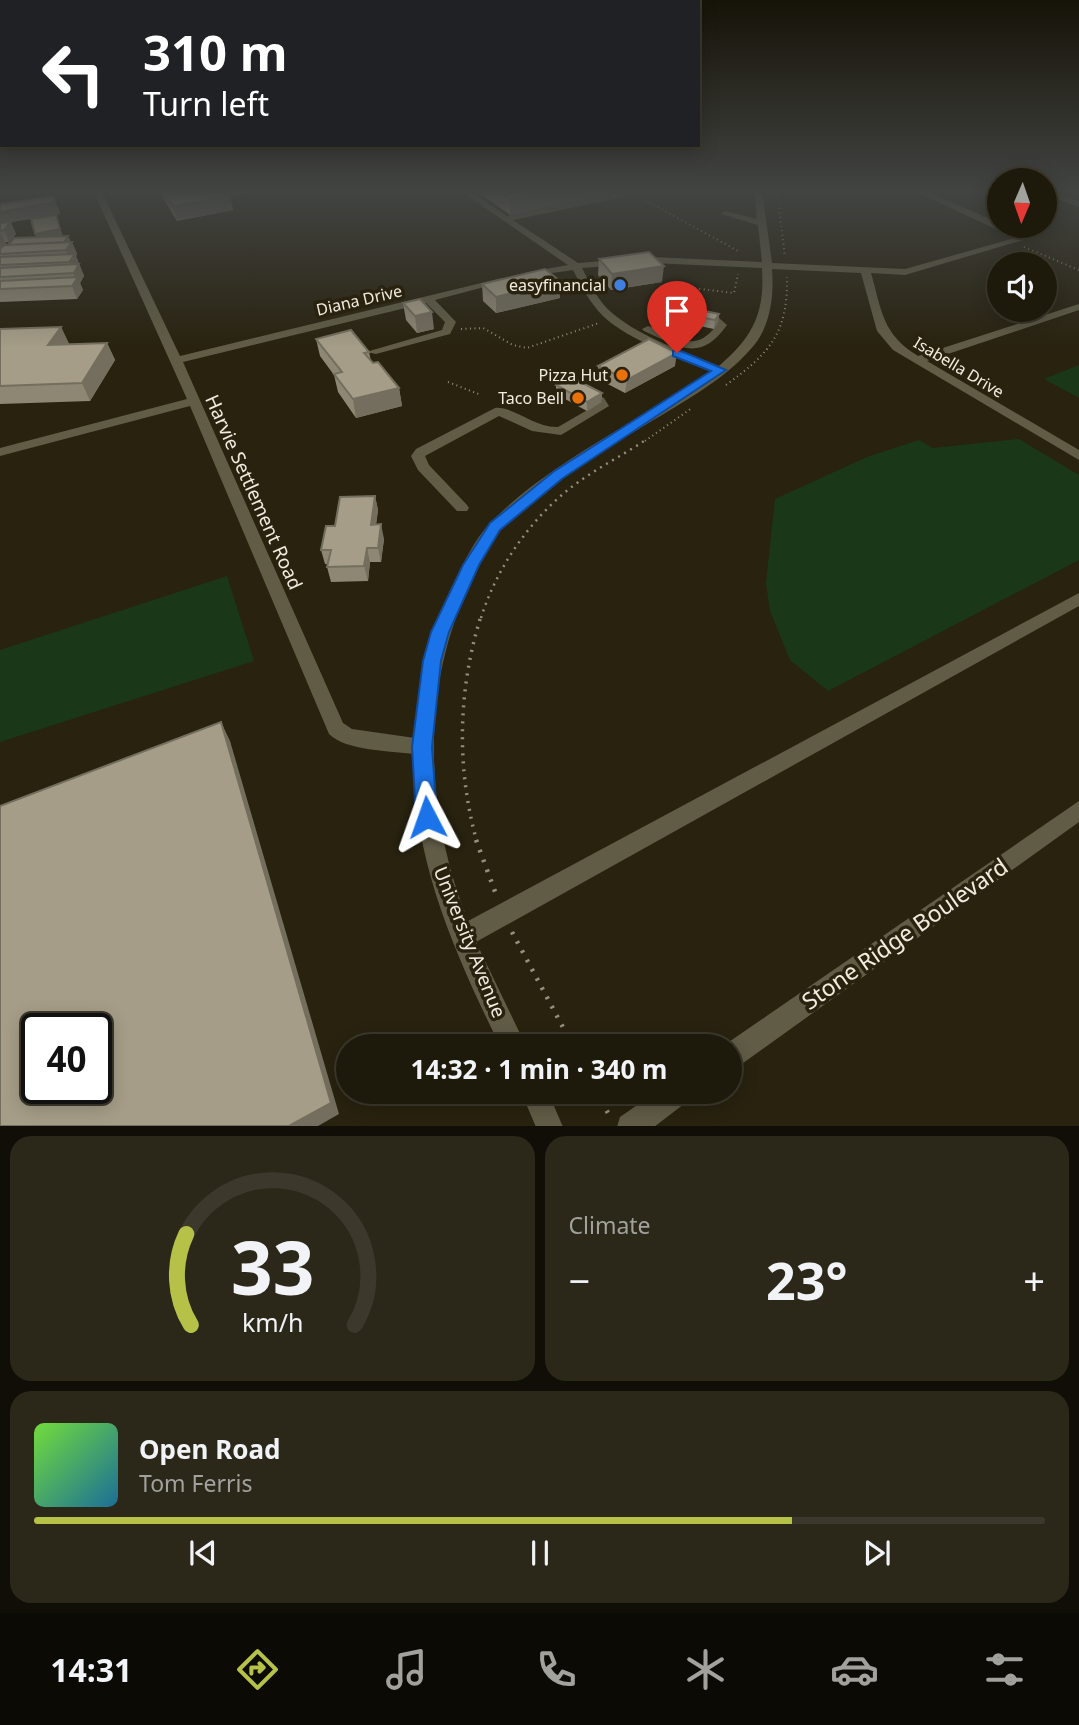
<!DOCTYPE html>
<meta charset="utf-8">
<style>
:root{--surface:#1e1a0b;--page:#2b2719;--text:#f1f3f6;--muted:#a1a19d;--line:#3c382c;--accent:#b6c148}
body{margin:0;font-family:"Noto Sans",sans-serif;background:var(--page);color:var(--text);height:100vh;display:flex;flex-direction:column;font-size:26px;white-space:nowrap}
*{box-sizing:border-box;margin:0}
p{font-size:23px;color:var(--muted)}
.icon{flex:none;width:38px;height:38px;fill:none;stroke:currentColor;stroke-width:2;stroke-linecap:round;stroke-linejoin:round}
.map{position:relative;height:1126px;overflow:hidden}
.drawer{display:flex;flex-direction:column;gap:10px;padding:10px;background:#100e06;flex:1}
.drawer>*{flex:none}
.top-card{position:absolute;left:0px;top:0px;width:700px;height:147px;box-shadow:0 4px 18px #0003,0 0 0 2px var(--line);background:#202124;color:#fff;overflow:hidden}
.needle{width:46px;rotate:182deg}
.tools{position:absolute;left:987px;top:168px;display:grid;gap:14px}
.tools a{display:grid;place-items:center;width:70px;height:70px;border-radius:50%;background:var(--surface);box-shadow:0 4px 18px #0003,0 0 0 2px var(--line);font-size:35px}
.speed{position:absolute;left:21px;top:1013px;display:flex;gap:14px;font-size:35px;font-weight:700;text-align:center}
.speed>*{display:grid;place-content:center;width:91px;height:91px;border-radius:50%;background:var(--surface);box-shadow:0 4px 18px #0003,0 0 0 2px var(--line);line-height:1}
.speed .limit{border:4px solid #111;border-radius:10px;background:#fff;color:#111}
.pin{position:absolute;display:grid;place-items:center;width:60px;height:60px;color:#fff;margin:-72px -30px;border-radius:50% 50% 50% 0;rotate:-45deg;box-shadow:0 0 7px #0007}
.pin .icon{rotate:45deg}
.me{position:absolute;width:77px;margin:-38px;rotate:356deg;stroke-linejoin:round;filter:drop-shadow(0 0 5px #0008)}
.turn{display:flex;align-items:center;gap:24px;height:147px;padding:0 28px;font-size:32px}
.turn .icon{width:91px;height:91px;stroke-width:2.5}
.turn b{display:block;font-size:49px;line-height:60px}
.big{font-size:52px;font-weight:700;line-height:1.1}
.drawer .card{flex:1;display:flex;flex-direction:column;justify-content:center;gap:10px;min-width:0;padding:0 24px;border-radius:21px;background:var(--page)}
.drawer .dial{align-items:center;gap:0}
.dial svg{height:182px;overflow:visible;fill:none;stroke:var(--line);stroke-width:7;stroke-linecap:round;text-anchor:middle}
.dial text{fill:var(--text);stroke:none}
.song{display:flex;align-items:center;gap:21px}
.cover{width:84px;height:84px;border-radius:10px;background:linear-gradient(135deg,hsl(100 70% 55%),hsl(200 70% 35%))}
.played{height:7px;border-radius:4px;background:linear-gradient(90deg,var(--accent) 75%,var(--line) 75%)}
.keys{display:flex;justify-content:space-around;direction:ltr}
.heat{display:flex;justify-content:space-between;align-items:center;font-size:38px;direction:ltr}
.drawer .tiles{flex:1;display:grid;gap:10px;grid-template-columns:1fr 1fr}
.card:last-child{grid-column:span 2}
.trip{position:absolute;left:336px;top:1034px;width:406px;height:70px;border-radius:35px;background:var(--surface);box-shadow:0 4px 18px #0003,0 0 0 2px var(--line);font-weight:700;line-height:70px;text-align:center}
.tab-bar{display:flex;height:112px;justify-content:space-around;align-items:center;background:#0c0a04;color:var(--muted)}
.tab-bar .icon{width:49px;height:49px}
.tab-bar .on{color:var(--accent)}
.tab-bar b{font-size:32px;color:var(--text)}
.map>svg:first-child{display:block}
</style>
<div class="map">
<svg width="1079" height="1127" viewBox="0 0 1079 1127">
<rect width="100%" height="100%" fill="#28220f"/>
<!-- green -->
<path fill="#1a3818" d="M1079,365V398L1044,379Z
M1019,439L1079,475V560L828,691L790,660L770,611L766,583L775,499L867,457L919,440L933,448Z
M227,576L254,661L0,742V650Z"/>
<g fill="none" stroke-linecap="round" stroke-linejoin="round">
<!-- path-far3 -->
<path stroke="#948f7f" stroke-width="2" stroke-dasharray="1 3.5" stroke-linecap="butt" d="M777,190L785,257
M634,194L738,251
M1024,247L1079,270
M668,285L734,293L738,274
M461,329L483,328L513,345L527,348L599,323
M448,382L481,395
M726,385C770,353 788,333 787,277
M645,441L692,408"/>
<!-- path-far2 -->
<path stroke="#948f7f" stroke-width="2.5" stroke-dasharray="2 5" stroke-linecap="butt" d="M481,618C496,569 529,521 569,489C593,470 622,456 647,439"/>
<!-- path-far1 -->
<path stroke="#948f7f" stroke-width="3.5" stroke-dasharray="2 6" stroke-linecap="butt" d="M477,842C456,768 458,689 481,616"/>
<!-- path -->
<path stroke="#948f7f" stroke-width="4.5" stroke-dasharray="2.5 8" stroke-linecap="butt" d="M476,840L497,897
M512,932L573,1046
M597,1092L610,1117"/>
<!-- minor -->
<path fill="#605c46" fill-rule="evenodd" d="M93,190H101L180,356L502,278L507,281L435,300L456,322L450,334L376,354L366,352L442,330L445,322L426,303L183,362L343,723L352,729L415,738C418,679 432,627 458,574C468,555 477,536 492,521C555,458 640,422 712,371C680,358 628,340 603,316C590,303 581,286 573,270L524,277V273L568,265L459,190H469L507,216L628,190L623,197L513,220L578,263L652,257L762,262L758,225L721,214L725,211L757,219L754,190H762L772,263L905,269L1015,238L912,190H924L999,223V226C1011,226 1019,230 1026,239L905,275L871,273C882,311 882,334 918,356L1079,304V310L927,361L1079,450V460L893,350L877,331L861,273L772,269C774,295 771,323 755,344C731,374 695,395 662,415C607,448 548,481 503,528C488,543 480,563 471,582C419,689 425,813 468,921L1079,593V606L476,942L526,1046H500C455,953 412,860 414,754C391,751 346,751 329,734L190,406L0,456V448L187,399ZM652,263L762,268C765,313 753,337 719,366C683,351 642,338 612,313C598,301 590,284 582,268Z
M1045,190L1079,201V207L1045,194Z
M670,300L674,301L680,310L719,318L727,325C700,363 680,347 644,331L642,329L648,326C675,334 693,356 716,326L672,314L665,303Z
M560,376L604,398L609,406L561,435L532,431L499,416L425,456L429,465L467,505L469,508L467,511H457L418,470L411,456L416,449L495,408C514,406 534,428 558,427L596,405L556,383L554,380Z
M1079,801V822L739,1066L730,1070V1046H723Z
M521,1092H548L563,1127H536Z
M656,1092H692L688,1101L654,1127H617L620,1117Z"/>
</g>
<!-- wall -->
<path fill="#8e8774" d="M158,190H243L244,194L230,197L233,210L177,221Z
M475,190H613L612,193L510,215Z
M0,204L58,207L60,214L10,222L16,234L9,242H5L7,245L37,238L35,234L56,215L63,237L68,236L71,242H72L77,254L76,256L84,276L80,283L83,290L77,299L0,302Z
M599,259L662,282L611,290L598,275Z
M482,284L560,298L496,313L483,301Z
M403,303L434,329L417,333L406,320Z
M671,312L719,314L718,322L714,329L670,320Z
M61,327L69,344L107,343L115,360L90,401L0,404V329Z
M316,339L369,352L371,361L399,388L402,406L356,418L338,392L334,375L320,356Z
M598,366H675L625,393L598,379Z
M556,385L602,393L601,402L587,411L556,394Z
M375,496L378,510L376,525L384,539L381,562H370L368,581L331,582L327,567L328,564H325L321,550L335,526Z"/>
<!-- shaded-wall -->
<path fill="#746e5e" d="M222,190H243L244,194L230,197L233,210L177,221L173,206Z
M555,190H613L612,193L510,215V200Z
M53,196L60,214L0,224V212Z
M56,215L63,237L38,241L35,234Z
M11,222L16,234L9,242L4,230Z
M1,234L7,245L0,253V235Z
M68,236L71,243L72,242L77,254L76,256L84,276L80,283L83,290L77,299L72,286L76,280L69,262L70,260L63,244Z
M664,266L662,282L611,290L612,274Z
M560,281V298L496,313V297Z
M432,312L434,329L417,333L415,316Z
M719,314L718,322L714,329L715,320Z
M61,327L69,344L48,345Z
M107,343L115,360L90,401L82,383Z
M677,353L675,366L625,393L627,380Z
M399,388L402,406L356,418L353,399Z
M602,393L601,402L587,411V402Z
M375,496L378,510L374,539L371,525Z
M381,524L384,539L381,562L378,548Z
M367,548L370,562L368,581L364,566Z
M221,722L230,741L339,1114L318,1126H289Z"/>
<!-- building -->
<path fill="#a59d87" stroke="#746e5e" stroke-width="2" fill-rule="evenodd" d="M162,190H225L230,196L173,206Z
M496,190H555L510,200Z
M53,196L55,202L0,212V204Z
M56,215L60,229L35,234L31,219Z
M11,222L4,230L0,231V223Z
M68,236L64,242L8,245L14,238Z
M72,242L66,250L0,254V249L4,245Z
M649,252L664,266L612,274L599,259Z
M75,254L69,262L0,265V257Z
M79,264L74,273L0,277V268Z
M545,269L560,281L496,297L482,284Z
M78,277L72,286L0,289V281Z
M420,299L432,312L415,316L403,303Z
M675,305L719,314L715,320L671,312Z
M61,327L48,345L107,343L82,383L0,386V329Z
M351,330L369,352L364,353L373,363L378,362L399,388L353,399L334,374L342,372L316,339Z
M649,339L677,353L627,380L598,366Z
M571,377L602,393L587,402L556,385Z
M375,496L371,525L381,524L378,548H367L364,566L327,567L331,550H321L326,526H335L340,497Z
M221,722L331,1103L289,1126H0V806ZM37,1029H96V1088H37Z"/>
<!-- sky -->
<linearGradient id="sky" x2="0" y2="1"><stop stop-color="#161308"/><stop offset="0.55" stop-color="#424442"/><stop offset="1" stop-color="#424442" stop-opacity="0"/></linearGradient>
<rect width="1079" height="348" fill="url(#sky)"/>
<!-- route -->
<path fill="#1a73e8" stroke="#114b97" stroke-width="2" d="M673,351H681L726,370L563,478L500,530L479,565L449,632L441,661L432,747L437,817L434,824L427,827L419,824L416,817L412,747L423,661L431,632L463,565L490,523L553,472L711,371L673,356Z"/>
<!-- markers -->
<circle fill="#3f7fe0" stroke="#28220f" stroke-width="2.5" cx="620" cy="285" r="7"/>
<g fill="#e8710a" stroke="#28220f" stroke-width="2.5">
<circle cx="622" cy="375" r="7"/>
<circle cx="578" cy="398" r="7"/>
</g>
<g text-anchor="middle" stroke-width="7" stroke-linejoin="round" paint-order="stroke">
<!-- far-poi labels -->
<g font-size="16" fill="#f0ece0" stroke="#28220f" text-anchor="end">
<text x="606" y="291">easyfinancial</text>
<text x="608" y="381">Pizza Hut</text>
<text x="564" y="404">Taco Bell</text>
</g>
<!-- far-street labels -->
<g font-size="16" fill="#f0ece0" stroke="#28220f">
<text transform="translate(359 300) rotate(-13)" y="6">Diana Drive</text>
<text transform="translate(959 367) rotate(31)" y="6">Isabella Drive</text>
</g>
<!-- street labels -->
<g font-size="19" fill="#f0ece0" stroke="#28220f">
<text transform="translate(254 492) rotate(66)" y="7">Harvie Settlement Road</text>
<text transform="translate(470 942) rotate(68)" y="7">University Avenue</text>
</g>
<!-- near-street labels -->
<g font-size="23" fill="#f0ece0" stroke="#28220f">
<text transform="translate(905 934) rotate(-35)" y="8">Stone Ridge Boulevard</text>
</g>
</g>
</svg>
<div class="tools">
<a><svg class="needle" viewBox="-14 -14 28 28"><path d="M0-13l5 13h-10z" fill="#e53935"/><path d="M0 13l5-13h-10z" fill="#a1a19d"/></svg></a>
<a><svg class="icon" aria-label="sound" viewBox="0 0 24 24"><path d="M4 9h4l5-4v14l-5-4H4zM17 9q2 3 0 6"/></svg></a>
</div>
<div class="speed"><div class="limit">40</div></div>
<div class="pin" style="left:677px;top:353px;background:#d93025"><svg class="icon" aria-label="arrive" viewBox="0 0 24 24"><path d="M6 21V4h12l-3 4 3 4H6"/></svg></div>
<svg class="me" style="left:427px;top:817px" viewBox="-20 -20 40 40"><path d="M0-17L14 15 0 8-14 15z" fill="#1a73e8" stroke="#fff" stroke-width="4"/></svg>
<div class="trip">14:32 · 1 min · 340 m</div>
<div class="top-card">
<div class="turn"><svg class="icon" aria-label="left" viewBox="0 0 24 24"><path d="M17 20v-9H6M10 6l-5 5 5 5"/></svg><div><b>310 m</b>Turn left</div></div>
</div>
</div>
<section class="drawer">
<div class="tiles">
<div class="card dial"><svg viewBox="0 0 100 80">
<path d="M14 69A42 42 0 1 1 86 69"/>
<path d="M14 69A42 42 0 0 1 12 29" stroke="#b6c148"/>
<text x="50" y="56" font-size="32" font-weight="700">33</text>
<text x="50" y="72" font-size="11">km/h</text>
</svg></div>
<div class="card"><p>Climate</p>
<div class="heat"><a>−</a><b class="big">23°</b><a>+</a></div>
</div>
<div class="card">
<div class="song"><i class="cover"></i><div><b>Open Road</b><p>Tom Ferris</p></div></div>
<div class="played"></div>
<div class="keys"><svg class="icon" aria-label="previous" viewBox="0 0 24 24"><path d="M18 5L8 12l10 7zM5 5v14"/></svg><svg class="icon" aria-label="pause" viewBox="0 0 24 24"><path d="M8 5v14M16 5v14"/></svg><svg class="icon" aria-label="next" viewBox="0 0 24 24"><path d="M6 5l10 7-10 7zM19 5v14"/></svg></div>
</div>
</div>
</section>
<nav class="tab-bar">
<b>14:31</b>
<svg class="icon on" aria-label="directions" viewBox="0 0 24 24"><path d="M12 3l9 9-9 9-9-9zM9 14v-3h6M13 9l2 2-2 2"/></svg>
<svg class="icon" aria-label="music" viewBox="0 0 24 24"><path d="M9 18V5l10-2v13"/><circle cx="6" cy="18" r="3"/><circle cx="16" cy="16" r="3"/></svg>
<svg class="icon" aria-label="phone" viewBox="0 0 24 24"><path d="M5 4h4l2 5-3 2q2 4 5 5l2-3 5 2v4C11 20 4 13 5 4z"/></svg>
<svg class="icon" aria-label="climate" viewBox="0 0 24 24"><path d="M12 3v18M4 7l16 10M4 17L20 7"/></svg>
<svg class="icon" aria-label="car" viewBox="0 0 24 24"><path d="M5 17H2v-5l4-1 3-4h7l3 4 3 1v5h-3M9 17h6M6 11h13"/><circle cx="7" cy="17" r="2"/><circle cx="17" cy="17" r="2"/></svg>
<svg class="icon" aria-label="filters" viewBox="0 0 24 24"><path d="M4 7h16M4 17h16"/><circle cx="9" cy="7" r="2"/><circle cx="15" cy="17" r="2"/></svg>
</nav>
